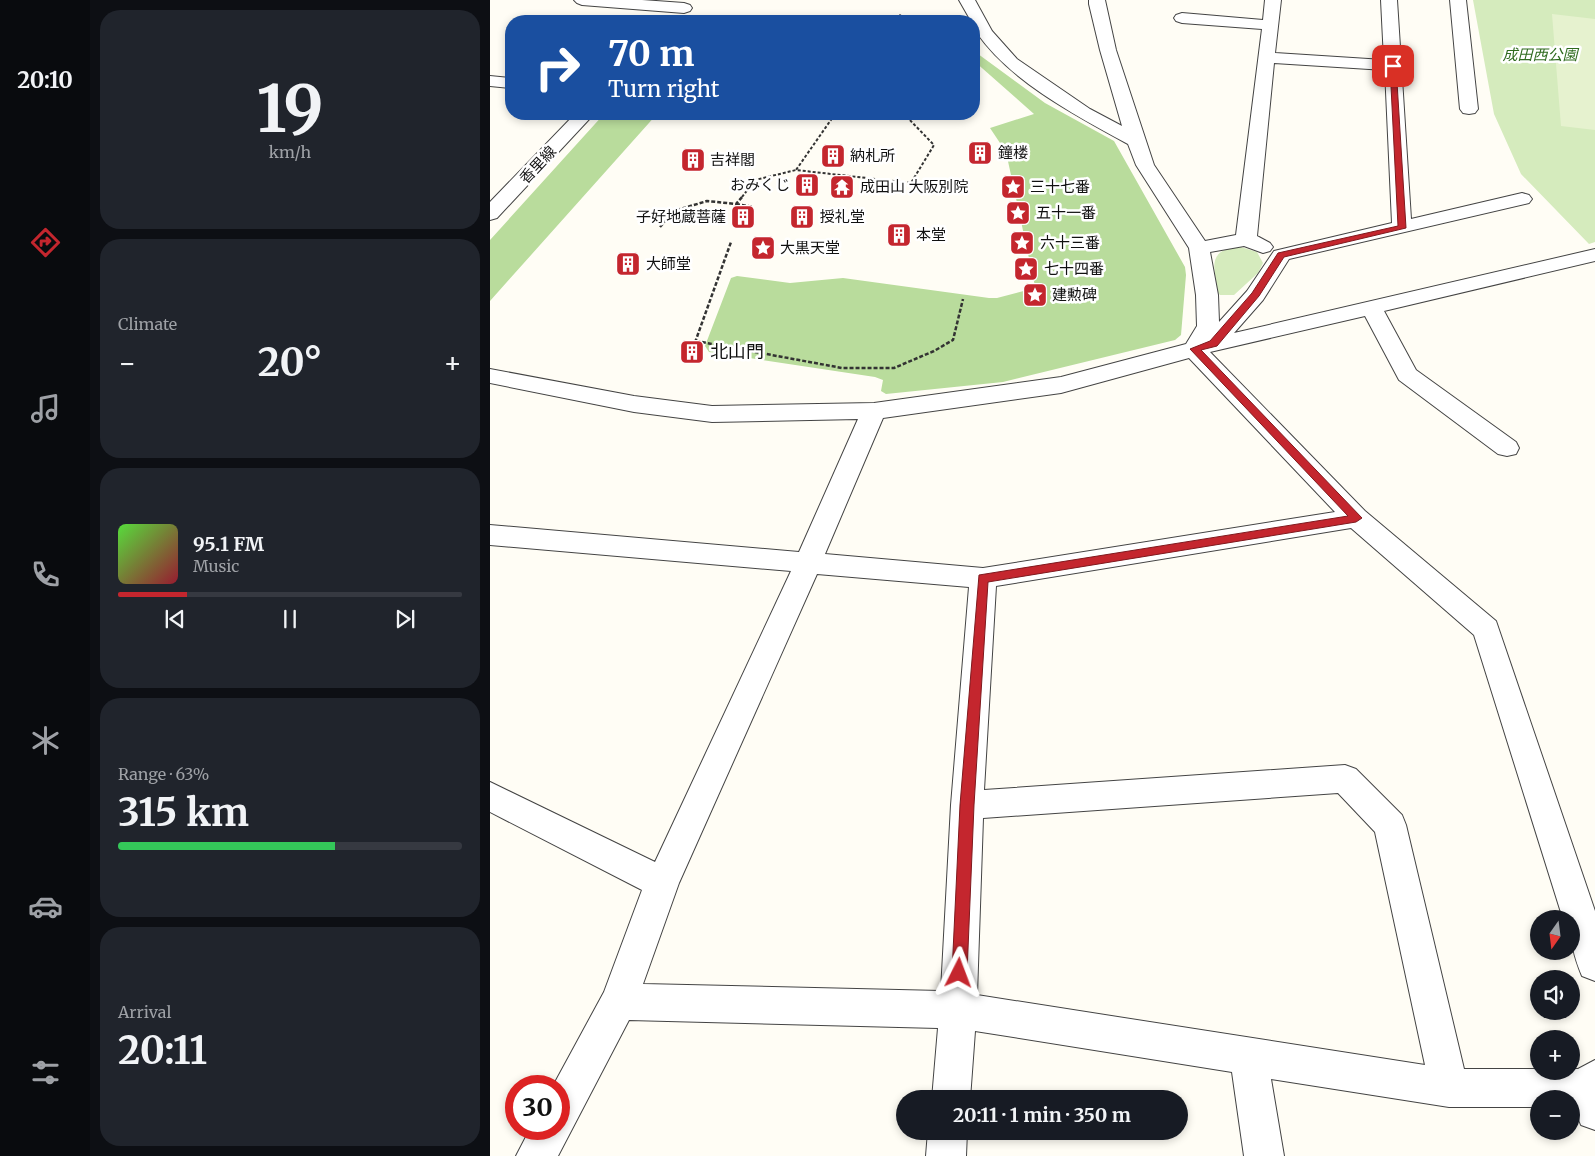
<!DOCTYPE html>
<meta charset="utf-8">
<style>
:root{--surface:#171b24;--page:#20242c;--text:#f1f3f6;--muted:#9ea1a6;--line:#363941;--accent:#c4262e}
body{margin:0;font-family:Merriweather,"Noto Sans JP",serif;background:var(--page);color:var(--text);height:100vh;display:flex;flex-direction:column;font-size:19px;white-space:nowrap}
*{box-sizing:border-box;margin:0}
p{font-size:16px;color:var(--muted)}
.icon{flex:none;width:28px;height:28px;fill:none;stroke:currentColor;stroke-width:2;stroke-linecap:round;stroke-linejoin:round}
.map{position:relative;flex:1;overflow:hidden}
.sheet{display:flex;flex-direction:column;gap:10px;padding:10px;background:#0d0f14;width:400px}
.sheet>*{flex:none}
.guide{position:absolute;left:15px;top:15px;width:475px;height:105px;border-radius:20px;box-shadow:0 2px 8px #0003;background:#1a4fa0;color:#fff;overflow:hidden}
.needle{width:32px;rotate:194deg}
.tools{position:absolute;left:1040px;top:910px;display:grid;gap:10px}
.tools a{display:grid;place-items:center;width:50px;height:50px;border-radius:50%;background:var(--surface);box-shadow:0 2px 8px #0003;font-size:25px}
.speed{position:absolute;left:15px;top:1075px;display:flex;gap:10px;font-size:25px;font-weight:700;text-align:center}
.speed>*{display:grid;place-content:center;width:65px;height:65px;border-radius:50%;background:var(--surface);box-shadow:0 2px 8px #0003;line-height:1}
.speed .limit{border:8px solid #d22;background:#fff;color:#111}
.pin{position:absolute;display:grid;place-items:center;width:42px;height:42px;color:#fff;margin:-21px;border-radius:10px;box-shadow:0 2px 8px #0006}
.me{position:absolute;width:55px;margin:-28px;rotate:3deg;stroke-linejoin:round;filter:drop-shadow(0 0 4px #0008)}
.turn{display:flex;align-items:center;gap:18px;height:105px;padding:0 20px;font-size:22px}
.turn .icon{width:65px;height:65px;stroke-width:2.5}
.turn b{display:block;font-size:35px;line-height:42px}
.big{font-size:38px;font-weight:700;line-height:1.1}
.sheet .tile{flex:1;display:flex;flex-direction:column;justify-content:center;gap:8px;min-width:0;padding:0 18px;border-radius:20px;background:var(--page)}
.sheet .dial{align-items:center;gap:0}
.dial b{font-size:65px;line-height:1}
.song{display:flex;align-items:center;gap:15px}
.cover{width:60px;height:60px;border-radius:8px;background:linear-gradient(135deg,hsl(110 70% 55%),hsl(350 70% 35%))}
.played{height:5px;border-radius:2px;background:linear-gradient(90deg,var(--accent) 20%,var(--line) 20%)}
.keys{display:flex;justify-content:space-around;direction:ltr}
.heat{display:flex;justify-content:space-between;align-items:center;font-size:28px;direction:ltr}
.charge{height:8px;border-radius:4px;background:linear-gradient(90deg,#34c759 63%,var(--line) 0)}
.trip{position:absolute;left:406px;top:1090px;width:292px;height:50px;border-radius:25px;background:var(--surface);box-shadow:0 2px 8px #0003;font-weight:700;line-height:50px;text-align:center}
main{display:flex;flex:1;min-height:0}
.dock{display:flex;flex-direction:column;width:90px;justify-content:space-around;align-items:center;background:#090b0e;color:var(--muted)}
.dock .icon{width:35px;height:35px}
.dock .selected{color:var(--accent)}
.dock b{font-size:22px;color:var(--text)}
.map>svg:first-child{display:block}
</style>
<main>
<nav class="dock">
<b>20:10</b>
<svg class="icon selected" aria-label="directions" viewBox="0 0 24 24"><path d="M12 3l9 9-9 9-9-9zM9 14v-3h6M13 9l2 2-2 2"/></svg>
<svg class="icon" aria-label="music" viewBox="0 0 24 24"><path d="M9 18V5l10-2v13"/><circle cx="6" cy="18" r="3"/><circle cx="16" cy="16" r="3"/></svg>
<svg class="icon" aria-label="phone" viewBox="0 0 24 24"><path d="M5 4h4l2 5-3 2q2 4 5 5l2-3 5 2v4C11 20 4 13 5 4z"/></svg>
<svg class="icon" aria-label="climate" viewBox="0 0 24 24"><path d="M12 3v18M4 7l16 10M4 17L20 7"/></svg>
<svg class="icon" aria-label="car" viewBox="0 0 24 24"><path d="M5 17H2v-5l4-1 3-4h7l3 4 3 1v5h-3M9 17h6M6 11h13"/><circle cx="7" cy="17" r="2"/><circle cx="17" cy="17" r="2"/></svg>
<svg class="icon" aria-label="filters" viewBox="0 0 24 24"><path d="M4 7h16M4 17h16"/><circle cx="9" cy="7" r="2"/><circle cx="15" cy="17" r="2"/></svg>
</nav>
<section class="sheet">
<div class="tile dial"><b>19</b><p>km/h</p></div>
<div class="tile"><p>Climate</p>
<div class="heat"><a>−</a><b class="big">20°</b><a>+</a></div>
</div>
<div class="tile">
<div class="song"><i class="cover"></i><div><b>95.1 FM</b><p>Music</p></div></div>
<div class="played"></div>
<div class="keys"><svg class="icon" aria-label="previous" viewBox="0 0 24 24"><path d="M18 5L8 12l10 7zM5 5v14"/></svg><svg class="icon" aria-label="pause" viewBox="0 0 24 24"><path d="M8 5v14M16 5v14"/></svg><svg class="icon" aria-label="next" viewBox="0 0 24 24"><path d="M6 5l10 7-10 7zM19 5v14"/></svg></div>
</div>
<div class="tile"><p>Range · 63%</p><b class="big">315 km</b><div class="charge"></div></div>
<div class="tile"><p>Arrival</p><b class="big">20:11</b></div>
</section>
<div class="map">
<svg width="1105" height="1156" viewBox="0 0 1105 1156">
<rect width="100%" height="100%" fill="#fffdf5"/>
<!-- green -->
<path fill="#d5ebbd" d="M983,0H1105V242L1099,244L1031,174L1004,114Z
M751,247L767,252L773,263L768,273L744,295H730L728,293C724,267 716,249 751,247Z"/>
<!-- forest -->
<path fill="#b9dc9c" d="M484,51L555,103L624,141L695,267L696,275L691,335L685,340L513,382L396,394L391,391L393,380L385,377L219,352L215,346L241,278L247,276L300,283L353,278L499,298H507L541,289L545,286L516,152L500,128L544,114L484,61Z
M114,114H167L0,301V240Z"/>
<!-- pitch -->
<path fill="#e6f2cf" d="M1062,14L1105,19V130L1071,126Z"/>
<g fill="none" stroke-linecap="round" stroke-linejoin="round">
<defs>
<path id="minor" d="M84,0H152L194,3L200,5L202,8L200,11L194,13L92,5L87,3Z
M469,0H485L502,31L527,59L600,109L632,126L610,50L599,4V0H615L626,50L664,165L715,241L746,235L772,29L692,23L686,21L684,18L686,15L692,13L773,20L775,0H791L785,53L894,60L891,0H907L921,219L1032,193L1039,195L1042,199L1039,203L799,259L773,300L744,333L1105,249V261L894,311L926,370L1026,442L1029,448L1026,454L1017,456L1008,454L909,380L875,316L720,352L875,511L1006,621L1105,911V981L1092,976C1083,954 1081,943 1081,919H1073L984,635L861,528L506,586L494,790L855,765L866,769L912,815L916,825L974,1069H1049V1071H1081V1069H1088L1105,1060V1130L1091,1125L1084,1107H1081V1099H1049V1107H959L781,1079L794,1156H754L742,1072L485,1031L480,1099H442L448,1028L139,1020L68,1156H26L40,1129H69V1086H63L114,992L152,890L0,812V782L165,862L301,571L0,545V525L309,552L368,419L222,422L144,412L0,383V369L144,396L222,406L384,403L571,377L696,344L707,326L706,295L699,248L646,165L638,144C587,116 521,82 487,33L484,27V21H481ZM784,63L895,70L902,223L784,251L757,291L729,322L728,295L720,252L754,246L773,253L780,251L783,247L780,243L767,236ZM699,358L845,512L493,568L335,554L393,418L571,393ZM327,574L479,587L461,805L451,991L153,984L189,883ZM848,793L885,832L935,1065L487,995L493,818Z
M960,0H976L988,109L985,113L979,114L973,113L970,109Z
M0,76L21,78V88L0,86Z
M85,114H104L7,218L0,220V202Z
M438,1131H477L476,1156H436Z"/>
</defs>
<!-- minor casing -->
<use href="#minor" stroke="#444" stroke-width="2"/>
<!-- path-far1 -->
<path stroke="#333" stroke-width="2" stroke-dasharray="3 2" stroke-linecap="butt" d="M406,21L411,14
M345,114L306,170L421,183L444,145L414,114
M252,197L265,180L306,170"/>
<!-- path -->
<path stroke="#333" stroke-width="2.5" stroke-dasharray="4 2" stroke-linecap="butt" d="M246,204L263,207
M170,227L184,211L217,201L246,204L253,196
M206,341L352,368H404L444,351L463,340L473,299
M203,348L241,242
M198,363L201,356"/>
<!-- minor -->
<use href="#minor" fill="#fff" fill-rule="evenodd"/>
</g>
<!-- route -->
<path fill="#c4262e" stroke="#7f191e" d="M903,63L906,66L916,228L794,257L769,296L727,346L711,350L872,518L866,522L498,582L484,805L477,973L474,978L469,980L464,978L462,973L470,805L489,575L858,516L700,349L720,341L762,293L788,253L908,226L900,66Z"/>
<!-- icons -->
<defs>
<symbol id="building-square" viewBox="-11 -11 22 22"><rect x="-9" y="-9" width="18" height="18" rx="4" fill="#c4262e" stroke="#fff"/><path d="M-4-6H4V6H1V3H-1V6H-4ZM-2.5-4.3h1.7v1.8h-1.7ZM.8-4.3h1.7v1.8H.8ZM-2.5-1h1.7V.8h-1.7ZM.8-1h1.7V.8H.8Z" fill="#fff"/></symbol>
<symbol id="temple-square" viewBox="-11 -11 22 22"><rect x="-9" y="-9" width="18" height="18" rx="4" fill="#c4262e" stroke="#fff"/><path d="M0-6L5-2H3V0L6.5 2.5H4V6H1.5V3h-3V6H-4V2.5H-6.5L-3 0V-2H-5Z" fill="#fff"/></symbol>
<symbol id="sight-square" viewBox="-11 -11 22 22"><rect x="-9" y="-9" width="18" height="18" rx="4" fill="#c4262e" stroke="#fff"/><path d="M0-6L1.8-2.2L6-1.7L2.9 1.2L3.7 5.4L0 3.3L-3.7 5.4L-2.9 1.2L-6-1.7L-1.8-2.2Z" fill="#fff"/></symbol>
</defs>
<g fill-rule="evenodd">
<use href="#building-square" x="476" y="139" width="28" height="28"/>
<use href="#building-square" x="329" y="142" width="28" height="28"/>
<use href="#building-square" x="189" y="146" width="28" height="28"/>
<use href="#building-square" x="303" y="171" width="28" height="28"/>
<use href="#temple-square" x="338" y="173" width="28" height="28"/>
<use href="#sight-square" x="509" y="173" width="28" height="28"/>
<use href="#sight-square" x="514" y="199" width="28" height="28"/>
<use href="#building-square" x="239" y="203" width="28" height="28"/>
<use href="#building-square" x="298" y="203" width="28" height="28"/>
<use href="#building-square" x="395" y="221" width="28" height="28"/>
<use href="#sight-square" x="518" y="229" width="28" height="28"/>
<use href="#sight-square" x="259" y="234" width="28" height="28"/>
<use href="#building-square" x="124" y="250" width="28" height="28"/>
<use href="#sight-square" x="522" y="255" width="28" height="28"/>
<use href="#sight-square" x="531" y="281" width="28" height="28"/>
<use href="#building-square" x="188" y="338" width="28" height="28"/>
</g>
<g text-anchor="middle" stroke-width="5" stroke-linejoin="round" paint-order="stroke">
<!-- far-park labels -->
<g font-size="15" font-style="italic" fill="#2f6b1f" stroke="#fff">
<text x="1050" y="60">成田西公園</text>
</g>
<!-- far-poi labels -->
<g font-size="15" fill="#111" stroke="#fff" text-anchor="start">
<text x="508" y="158">鐘楼</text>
<text x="360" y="161">納札所</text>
<text x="220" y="165">吉祥閣</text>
<text x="300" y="190" text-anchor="end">おみくじ</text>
<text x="370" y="192">成田山 大阪別院</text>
<text x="540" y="192">三十七番</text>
<text x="546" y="218">五十一番</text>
<text x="236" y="222" text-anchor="end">子好地蔵菩薩</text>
<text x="330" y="222">授礼堂</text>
<text x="426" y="240">本堂</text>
<text x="550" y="248">六十三番</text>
<text x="290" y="253">大黒天堂</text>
<text x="156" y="269">大師堂</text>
<text x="554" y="274">七十四番</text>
<text x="562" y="300">建勲碑</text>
</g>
<!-- far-street labels -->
<g font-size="15" fill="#111" stroke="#fff">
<text transform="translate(48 165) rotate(-47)" y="5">香里線</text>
</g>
<!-- poi labels -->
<g font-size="18" fill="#111" stroke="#fff" text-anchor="start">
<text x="220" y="358">北山門</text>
</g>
</g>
</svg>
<div class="tools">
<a><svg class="needle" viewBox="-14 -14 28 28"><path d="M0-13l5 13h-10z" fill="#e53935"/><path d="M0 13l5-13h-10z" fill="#9ea1a6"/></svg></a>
<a><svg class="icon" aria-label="sound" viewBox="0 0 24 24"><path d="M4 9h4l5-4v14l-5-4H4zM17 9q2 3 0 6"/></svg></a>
<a>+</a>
<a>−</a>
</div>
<div class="speed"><div class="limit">30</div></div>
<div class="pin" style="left:903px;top:66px;background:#d93025"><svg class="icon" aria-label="arrive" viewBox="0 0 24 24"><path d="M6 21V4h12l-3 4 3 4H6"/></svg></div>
<svg class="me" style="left:469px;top:973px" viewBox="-20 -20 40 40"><path d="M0-17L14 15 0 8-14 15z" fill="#c4262e" stroke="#fff" stroke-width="4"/></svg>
<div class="trip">20:11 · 1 min · 350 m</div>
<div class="guide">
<div class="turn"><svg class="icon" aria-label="right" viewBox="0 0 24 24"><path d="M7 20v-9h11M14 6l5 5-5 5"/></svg><div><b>70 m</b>Turn right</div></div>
</div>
</div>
</main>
